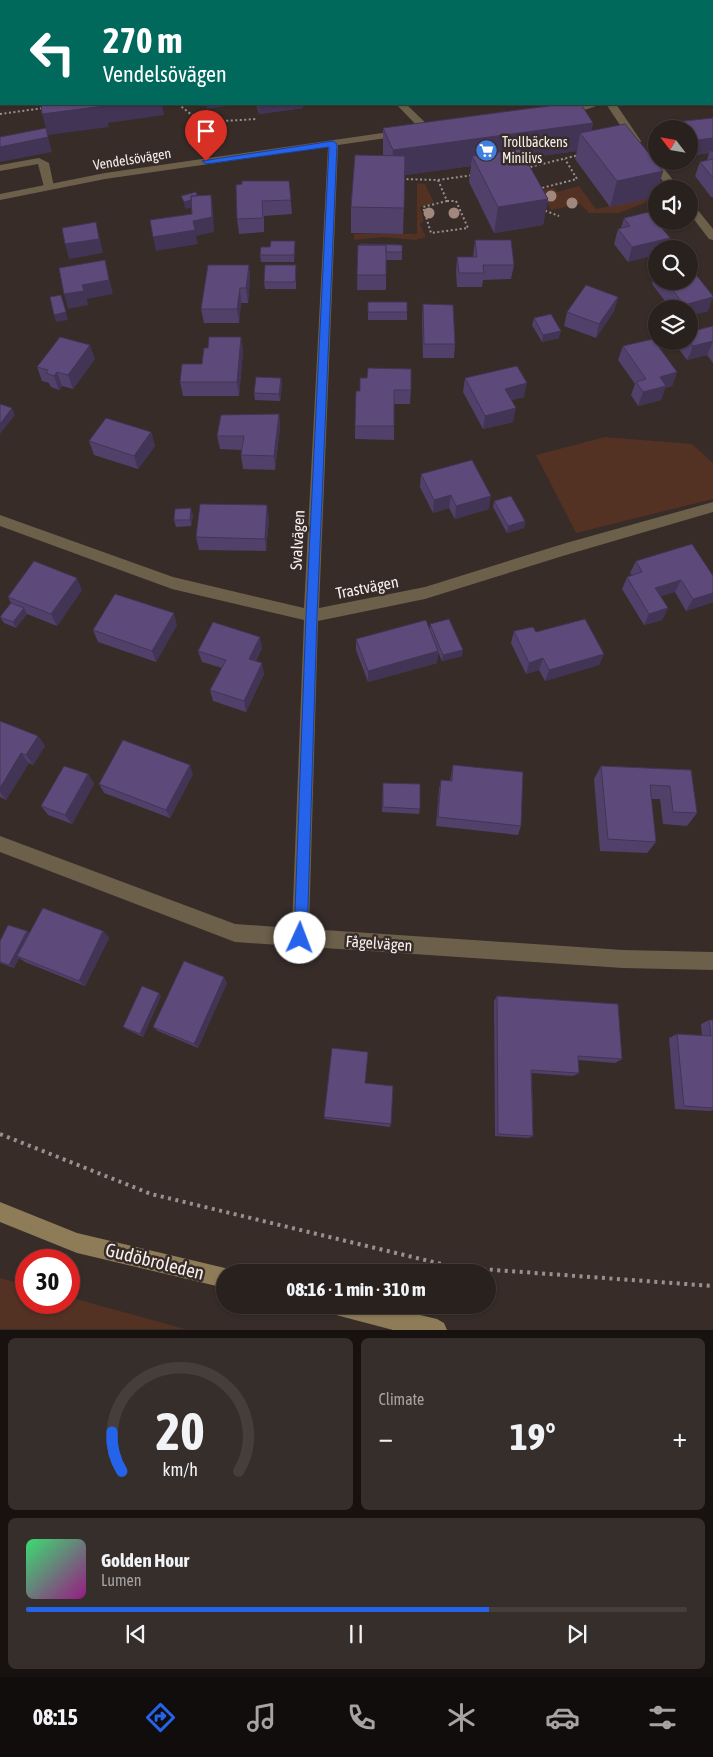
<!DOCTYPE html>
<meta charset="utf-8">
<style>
:root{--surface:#29211e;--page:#352e2b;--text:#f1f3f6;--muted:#a5a3a4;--line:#453e3c;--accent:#2563eb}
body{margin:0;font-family:"Asap Condensed",sans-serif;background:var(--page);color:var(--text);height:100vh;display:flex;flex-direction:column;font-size:19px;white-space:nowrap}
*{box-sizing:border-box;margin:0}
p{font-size:16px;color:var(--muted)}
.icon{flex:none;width:28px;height:28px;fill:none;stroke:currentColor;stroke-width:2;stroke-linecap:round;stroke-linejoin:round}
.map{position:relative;height:1330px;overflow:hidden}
.side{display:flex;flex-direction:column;gap:8px;padding:8px;background:#171210;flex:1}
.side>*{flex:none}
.top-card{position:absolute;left:0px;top:0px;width:714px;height:105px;box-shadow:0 1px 4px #0004,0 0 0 1px var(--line);background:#00695c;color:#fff;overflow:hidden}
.needle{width:32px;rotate:301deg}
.controls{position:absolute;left:648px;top:120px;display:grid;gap:10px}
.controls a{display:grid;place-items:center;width:50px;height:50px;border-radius:50%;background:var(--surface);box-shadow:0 1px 4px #0004,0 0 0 1px var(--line);font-size:25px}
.speed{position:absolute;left:15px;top:1249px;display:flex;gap:10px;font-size:25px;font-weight:700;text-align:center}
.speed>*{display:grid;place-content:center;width:65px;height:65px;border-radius:50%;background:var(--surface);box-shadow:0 1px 4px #0004,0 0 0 1px var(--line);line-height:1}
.speed .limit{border:8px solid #d22;background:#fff;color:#111}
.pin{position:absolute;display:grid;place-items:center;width:42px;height:42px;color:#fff;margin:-51px -21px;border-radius:50% 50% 50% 0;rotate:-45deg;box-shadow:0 0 5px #0007}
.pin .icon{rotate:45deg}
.me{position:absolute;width:55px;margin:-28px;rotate:2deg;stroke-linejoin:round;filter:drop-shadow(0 0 4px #0008)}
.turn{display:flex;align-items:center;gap:18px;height:105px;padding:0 20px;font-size:22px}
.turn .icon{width:65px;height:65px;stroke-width:2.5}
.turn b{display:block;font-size:35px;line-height:42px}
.big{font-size:38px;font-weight:700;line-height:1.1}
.side .tile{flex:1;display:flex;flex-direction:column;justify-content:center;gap:8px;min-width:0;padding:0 18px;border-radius:8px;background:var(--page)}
.side .dial{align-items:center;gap:0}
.dial svg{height:130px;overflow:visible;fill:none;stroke:var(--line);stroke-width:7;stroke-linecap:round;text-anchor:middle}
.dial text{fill:var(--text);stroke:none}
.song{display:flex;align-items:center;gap:15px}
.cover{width:60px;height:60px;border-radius:8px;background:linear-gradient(135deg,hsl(140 70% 55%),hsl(310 70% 35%))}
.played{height:5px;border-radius:2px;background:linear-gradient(90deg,var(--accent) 70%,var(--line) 70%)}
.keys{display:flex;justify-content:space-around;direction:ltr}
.heat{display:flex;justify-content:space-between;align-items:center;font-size:28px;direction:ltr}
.side .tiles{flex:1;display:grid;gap:8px;grid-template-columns:1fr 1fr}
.tile:last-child{grid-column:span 2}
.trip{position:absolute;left:216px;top:1264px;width:280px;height:50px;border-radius:25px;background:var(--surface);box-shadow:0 1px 4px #0004,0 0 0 1px var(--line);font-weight:700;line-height:50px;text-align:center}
.dock{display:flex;height:80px;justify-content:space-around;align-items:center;background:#100d0c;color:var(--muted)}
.dock .icon{width:35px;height:35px}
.dock .selected{color:var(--accent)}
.dock b{font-size:22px;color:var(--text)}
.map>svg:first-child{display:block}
</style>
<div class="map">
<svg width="713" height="1330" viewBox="0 0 713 1330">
<rect width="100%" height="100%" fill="#372c28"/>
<!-- green -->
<path fill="#533123" d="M417,183L425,184L434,203L420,207L424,221L420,224L426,237L415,240L383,237L354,240V234H417Z
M579,186L596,209L651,198L652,200L619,213H589L580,204L551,210L542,194L543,190L554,188L557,192Z
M605,437L692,444L713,463V499L576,533L536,455Z
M0,1278L26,1285V1302H69V1297L185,1329H0Z"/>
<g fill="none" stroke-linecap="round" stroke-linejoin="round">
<!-- path-far1 -->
<path stroke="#9a918e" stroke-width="2" stroke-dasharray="2 2.5" stroke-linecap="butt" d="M178,104L197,119L206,122L257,119
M0,114L44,108
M526,168L579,155
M402,179L438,180L473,175
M438,180L447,201
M538,189L577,179L565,159
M447,201H456L468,228L431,233L423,207Z
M544,206L546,211L559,216"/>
<!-- path -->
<path stroke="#9a918e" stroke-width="4" stroke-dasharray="3 4.5" stroke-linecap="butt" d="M0,1134L151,1194L454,1267L713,1286"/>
<!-- lane -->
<path fill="#6c604b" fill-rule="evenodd" d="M39,158L49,163L54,187L53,189H45L44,187L38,164L0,171V165Z"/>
<!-- street -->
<path fill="#6c604b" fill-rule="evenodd" d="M313,0H322V1H313Z
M559,0H567V1H559Z
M712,99L713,105L709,104H712Z
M396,104H406L431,128V132H423Z
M576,104H599C592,110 563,115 556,109Z
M606,104H616L641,141L640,143H632Z
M403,130L408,133L407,135L338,145L319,608L425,587L566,543L713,502V512L566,555L425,599L318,621L309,929L623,950L713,952V970L623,968L235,942L0,852V836L235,924L292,928L304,620L172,589L0,526V515L173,577L304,608L328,147L105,179L0,200V194L105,173Z
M651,156L655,157L680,189H669L646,159Z
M689,203L693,204L713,229V240L709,239L689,213Z"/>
<!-- secondary -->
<path fill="#8e7b58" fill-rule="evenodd" d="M0,1202L77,1233L225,1268L233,1272H225V1288L77,1253L0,1222Z
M326,1305H378L437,1319L444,1323L447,1330H393L336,1315L329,1312Z"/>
</g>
<!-- trees -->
<g fill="#a1887e">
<circle cx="551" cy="196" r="5.5"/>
<circle cx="572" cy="203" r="5.5"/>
<circle cx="429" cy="213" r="5.5"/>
<circle cx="454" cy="213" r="5.5"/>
</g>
<!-- wall -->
<path fill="#514069" d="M255,0H294V1H255Z
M256,104H303V108L259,114Z
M713,118V197H711L695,176L700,162L707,160L709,153L689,156V129H674L675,122Z
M593,123L591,131L663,171L658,189H656L655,197L610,207L575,159L577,151L525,158L548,199L543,225L494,233L469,182L471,166L405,175L403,234L351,233V207L383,155V128Z
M289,181L292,214L264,216V232L239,234L237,219Z
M624,218L670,238L667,249H656L628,262L614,244L618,229L621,228Z
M475,240L514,265L511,279L483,280L482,287H457L456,271L457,257H473Z
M358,245L402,252V260H386V290H357Z
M295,249L294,262H261L260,255Z
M249,265L250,280L248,303H241L239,323H204L201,309Z
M656,269V281H689L708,311L689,316V309H671L652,284Z
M296,272V289H265L264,282Z
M618,297L614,311L596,338L564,326L567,312Z
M368,302L407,312V320H368Z
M423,304L455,344L454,358H423L422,319Z
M534,318L559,338L542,342L532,325Z
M713,326V363L707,355L687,360L678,348L681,341H689Z
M241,337L243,351L239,396H183L180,382L202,364L208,348Z
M623,346L677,372L672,386L665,388L661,400L638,406L631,395L635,384L618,360Z
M95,359L73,389L62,386L59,390L51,387L49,383L42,381L37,367Z
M281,378L282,385L280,401L255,400L254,393Z
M360,378L411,390L410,404H394V440L355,439V426L360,391Z
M465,378L524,397L511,400L513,422L483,429L463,392Z
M279,414L280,427L275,470L243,469L241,455L242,450L220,449L217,436Z
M151,432L155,446L138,469L94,455L89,441Z
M421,474L489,509L455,519L449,508L433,513L420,487Z
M494,501L525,521L524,528L507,533L493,507Z
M193,515L191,526L176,527L174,520Z
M269,518L266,551L199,550L196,537Z
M636,561L713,576V602L686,611L675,592L661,596L668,608L662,620L644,625L622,589L627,577L632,575L630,573Z
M82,590L57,626L27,614L16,628L4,623L0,617L11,603L8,597Z
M430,624L462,656L442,661L438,652L437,663L368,682L356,650V639L430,630Z
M177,625L156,662L98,642L93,630Z
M514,631L536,632L604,654L599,665L545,681L539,670L526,674L511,643Z
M262,648L256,661L264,674L246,712L213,701L210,690L222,668L202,662L198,651Z
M0,721L38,736L45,746L33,765L29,763L6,800L0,797Z
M453,765L521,826L518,835L436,826L439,789L441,780L450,781Z
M601,766L691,770L697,813L687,826L663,824L660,799H651L656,842L647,853L600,851L594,779Z
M88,774L94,784L72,824L48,815L41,806Z
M193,774L170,818L104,793L99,784Z
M383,783L420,809L419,814L382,812Z
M27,931L29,933L103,931L109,938L85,986L25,962L19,958L14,968L0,963V941Z
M227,983L198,1048L158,1031L153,1027Z
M159,993L161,996L143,1037L126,1029L123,1027Z
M497,996L622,1059L615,1063L578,1060L579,1073L573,1076L532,1073L533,1136L529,1138L495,1136L494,1001Z
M709,1020H713V1110L710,1111L675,1109L669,1038L677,1034L702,1036L701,1024Z
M365,1083L391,1124L390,1127L325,1119L324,1117Z"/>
<!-- shaded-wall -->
<path fill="#423455" d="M271,0H294V1H266Z
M103,104H162L164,115L108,123Z
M206,104H239L207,109Z
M278,104H303V108L259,114L258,107Z
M104,106L109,127L48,135L42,114Z
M593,123L588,144L580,133L577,151L476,165L472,156L471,166L392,177L393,150Z
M48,137L52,152L0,162V147Z
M713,138V152L710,151L709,153L689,156V141Z
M663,171L658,189H656L655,197L610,207L617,181Z
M211,195L213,209L214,232L196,236L198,244L156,251L153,237L193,221Z
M199,199L200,206L185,209L184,202Z
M548,199L543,225L494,233L498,207Z
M96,222L103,253L69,259L65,244Z
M670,238L667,249H656V255L628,262L632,247Z
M105,260L113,294L87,299L88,305L68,309L64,294L82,285Z
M249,265L250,280L248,303L246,288Z
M240,288L241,303L239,323L237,309Z
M61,295L68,320L56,322L54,315Z
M618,297L614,311L596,338L599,324Z
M713,297L708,311L689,316V309H682L684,305Z
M561,331L559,338L542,342L543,335Z
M241,337L243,351L239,396L237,382Z
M713,341L707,355L687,360L693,346Z
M90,345L95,359L73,389L68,375Z
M57,372L62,386L59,390L54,376Z
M677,372L672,386L665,388L661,400L638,406L643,392L660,377Z
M281,378L282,385L280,401L279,394Z
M527,383L524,397L502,402L505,389Z
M12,408L15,415L0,434V424Z
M516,408L513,422L483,429L485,416Z
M279,414L280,427L275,470L274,456Z
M151,432L155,446L138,469L134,456Z
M451,495L449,508L433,513L434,500Z
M491,496L489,509L455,519L456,506Z
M267,505L269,518L266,551L265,539Z
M191,508L193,515L191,526L190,520Z
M525,521L524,528L507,533L508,526Z
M77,578L82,590L57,626L51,614Z
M681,580L675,592L650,600L655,588Z
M713,593V602L686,611L693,599Z
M24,608L27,614L16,628L13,622Z
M668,608L662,620L644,625L649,614Z
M174,613L177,625L156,662L152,651Z
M260,637L262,648L251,670L249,659Z
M463,650L462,656L442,661L443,655Z
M438,651L437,663L368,682V671Z
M604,654L599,665L545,681L549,670Z
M543,658L539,670L526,674L529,663Z
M262,663L264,674L246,712L244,701Z
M38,736L45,746L33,765L26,755Z
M21,753L29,763L6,800L0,792V788Z
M190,765L193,774L170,818L166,810Z
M88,774L94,784L72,824L65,815Z
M27,931L31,935L17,956L19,958L14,968L9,965Z
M103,931L109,938L85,986L79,981Z
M224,977L227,983L198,1048L194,1044Z
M159,993L161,996L143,1037L140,1034Z"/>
<!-- building -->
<path fill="#5e4a7a" stroke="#423455" d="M41,104H103L104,106L42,114Z
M257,104H278L258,107Z
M563,104H581L593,123L393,150L383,128Z
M713,118V138L689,141V129H680L675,122Z
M625,124L663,171L617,181L580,133Z
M46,128L48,137L0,147V137Z
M520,149L548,199L498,207L472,156Z
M355,155L405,156L404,208L351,207Z
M713,159V178L700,162Z
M242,181H289L291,200L262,201L263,218L237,219L236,185L242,184Z
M196,192L197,196H191V200L184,202L181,196Z
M211,195L212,217L193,221L195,230L153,237L150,220L192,214L191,196Z
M649,212L670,238L632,247L618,229L630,226L624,218Z
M96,222L99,239L65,244L62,228Z
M475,240H511L514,265H483L484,273H459L457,257H477Z
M271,241H295L294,255H260L261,247H270Z
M361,244L402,245V252H386V245H361Z
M358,245H386V275H357Z
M105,260L109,280L82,285L84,291L64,294L59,268Z
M208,265H249L246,288H240L237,309H201Z
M265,265H296L295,282H264Z
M689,266L713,296V297L684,305L666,281H689Z
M586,285L618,297L599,324L567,312Z
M61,295L66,312L54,315L50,297Z
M368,302H407V312H368Z
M423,304L453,305L455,344H424Z
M551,314L561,331L543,335L534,318Z
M713,326V341L693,346L689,341V332Z
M60,337L90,345L68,375L57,372L54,376L46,373L48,370L37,367Z
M209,337H241L237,382H180L182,364H202L204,348H208Z
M653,339L677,372L660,377L666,386L643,392L636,382L646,379L623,346Z
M517,366L527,383L505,389L516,408L485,416L465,378Z
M368,368L411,369V390H394V426H355L356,391H360V378H367Z
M256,377L281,378L279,394L254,393Z
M0,404L12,408L0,424Z
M279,414L274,456L241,455L244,436H217L221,415Z
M106,418L151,432L134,456L89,441Z
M472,460L491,496L456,506L451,495L434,500L421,474Z
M511,496L525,521L508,526L494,501Z
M200,504L267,505L265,539L196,537Z
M191,508L190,520H174L175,509Z
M692,544L713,576V593L693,599L681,580L655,588L668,608L649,614L627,577L642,572L636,561Z
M34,561L77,578L51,614L8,597Z
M115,594L174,613L152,651L93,630Z
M11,603L24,608L13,622L0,617Z
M449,619L463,650L443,655L430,624Z
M585,619L604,654L549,670L543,658L529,663L514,631L533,627L536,632Z
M426,620L438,651L368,671L356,639Z
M213,622L260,637L249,659L262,663L244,701L210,690L226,660L198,651Z
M0,721L38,736L26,755L21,753L0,788Z
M123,740L190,765L166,810L99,784Z
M453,765L523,772L521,826L438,817L441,780L452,781Z
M64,766L88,774L65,815L41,806Z
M601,766L691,770L697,813L673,812L670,786L650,785L656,842L608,839Z
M383,783L420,784V809L383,807Z
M43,908L103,931L79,981L17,956Z
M8,925L27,931L9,965L0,962V941Z
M184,961L224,977L194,1044L153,1027Z
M142,986L159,993L140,1034L123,1027Z
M497,996L618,1004L622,1059L578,1056L579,1073L531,1070L533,1136L498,1134Z
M709,1020H713V1108L684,1106L677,1034L711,1036Z
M332,1048L368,1052L365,1083L393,1086L391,1124L324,1117Z"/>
<!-- route -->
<path fill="#2563eb" stroke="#184099" d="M333,141L337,144L317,616L307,938L305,943L300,945L296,943L294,938L306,616L329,147L206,164L202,161Z"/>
<!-- icons -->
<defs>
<symbol id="supermarket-disc" viewBox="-11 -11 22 22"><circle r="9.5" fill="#3f7fe0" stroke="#372c28"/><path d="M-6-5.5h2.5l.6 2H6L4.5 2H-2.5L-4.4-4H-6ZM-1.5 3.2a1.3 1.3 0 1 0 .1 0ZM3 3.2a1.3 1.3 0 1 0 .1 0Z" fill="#fff"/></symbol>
</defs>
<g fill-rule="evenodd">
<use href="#supermarket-disc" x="474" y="138" width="25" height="25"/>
</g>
<g text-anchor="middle" stroke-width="5" stroke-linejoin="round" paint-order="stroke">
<!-- far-poi labels -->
<g font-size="14" fill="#f6efec" stroke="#372c28" text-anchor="start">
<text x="502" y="147">Trollbäckens<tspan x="502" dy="16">Minilivs</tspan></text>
</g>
<!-- far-street labels -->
<g font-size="14" fill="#f6efec" stroke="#372c28">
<text transform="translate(132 159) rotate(-9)" y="5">Vendelsövägen</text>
</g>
<!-- street labels -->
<g font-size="16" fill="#f6efec" stroke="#372c28">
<text transform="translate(297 540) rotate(-87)" y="6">Svalvägen</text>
<text transform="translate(367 587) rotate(-11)" y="6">Trastvägen</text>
<text transform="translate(379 943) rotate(4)" y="6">Fågelvägen</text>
</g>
<!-- near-street labels -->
<g font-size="19" fill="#f6efec" stroke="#372c28">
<text transform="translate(155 1261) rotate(14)" y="7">Gudöbroleden</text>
</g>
</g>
</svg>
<div class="controls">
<a><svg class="needle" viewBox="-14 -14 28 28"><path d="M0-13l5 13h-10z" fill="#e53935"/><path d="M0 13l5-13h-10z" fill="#a5a3a4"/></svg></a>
<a><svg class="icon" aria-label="sound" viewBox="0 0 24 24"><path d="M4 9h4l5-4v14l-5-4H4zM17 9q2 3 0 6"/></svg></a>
<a><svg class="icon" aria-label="search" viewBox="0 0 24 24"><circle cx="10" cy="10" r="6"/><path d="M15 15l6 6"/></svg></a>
<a><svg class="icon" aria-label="layers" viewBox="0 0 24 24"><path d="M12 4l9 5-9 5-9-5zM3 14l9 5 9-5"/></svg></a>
</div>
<div class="speed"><div class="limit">30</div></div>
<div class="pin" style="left:206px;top:161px;background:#d93025"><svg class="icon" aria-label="arrive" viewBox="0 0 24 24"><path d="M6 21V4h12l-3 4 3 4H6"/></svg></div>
<svg class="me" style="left:300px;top:938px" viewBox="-20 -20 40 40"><circle r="19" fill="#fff"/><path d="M0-13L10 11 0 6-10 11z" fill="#2563eb"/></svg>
<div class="trip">08:16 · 1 min · 310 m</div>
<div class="top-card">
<div class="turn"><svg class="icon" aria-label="left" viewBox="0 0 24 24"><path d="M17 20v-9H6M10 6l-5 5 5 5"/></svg><div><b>270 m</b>Vendelsövägen</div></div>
</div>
</div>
<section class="side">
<div class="tiles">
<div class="tile dial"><svg viewBox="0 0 100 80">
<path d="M14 69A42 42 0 1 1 86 69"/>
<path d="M14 69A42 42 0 0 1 8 45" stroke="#2563eb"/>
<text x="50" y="56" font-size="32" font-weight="700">20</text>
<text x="50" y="72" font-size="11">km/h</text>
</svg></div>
<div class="tile"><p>Climate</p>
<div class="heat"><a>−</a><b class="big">19°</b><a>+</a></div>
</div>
<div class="tile">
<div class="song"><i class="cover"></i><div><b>Golden Hour</b><p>Lumen</p></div></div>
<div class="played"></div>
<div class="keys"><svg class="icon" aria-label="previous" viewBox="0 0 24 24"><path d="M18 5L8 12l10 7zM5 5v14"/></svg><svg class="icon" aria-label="pause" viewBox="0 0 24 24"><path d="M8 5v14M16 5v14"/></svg><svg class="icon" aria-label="next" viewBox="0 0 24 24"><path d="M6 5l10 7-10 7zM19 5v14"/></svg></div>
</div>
</div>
</section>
<nav class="dock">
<b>08:15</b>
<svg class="icon selected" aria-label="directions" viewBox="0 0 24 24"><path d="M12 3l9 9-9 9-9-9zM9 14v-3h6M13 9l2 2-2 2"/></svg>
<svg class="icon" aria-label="music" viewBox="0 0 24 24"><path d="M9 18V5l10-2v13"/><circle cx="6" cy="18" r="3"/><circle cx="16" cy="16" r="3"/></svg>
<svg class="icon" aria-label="phone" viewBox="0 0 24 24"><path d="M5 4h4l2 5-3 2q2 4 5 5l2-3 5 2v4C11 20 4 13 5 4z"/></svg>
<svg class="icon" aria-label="climate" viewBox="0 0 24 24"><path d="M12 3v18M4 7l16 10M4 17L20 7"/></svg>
<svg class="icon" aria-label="car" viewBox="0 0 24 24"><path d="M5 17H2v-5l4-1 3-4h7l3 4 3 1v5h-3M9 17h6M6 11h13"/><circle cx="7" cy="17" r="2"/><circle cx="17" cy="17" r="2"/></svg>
<svg class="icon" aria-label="filters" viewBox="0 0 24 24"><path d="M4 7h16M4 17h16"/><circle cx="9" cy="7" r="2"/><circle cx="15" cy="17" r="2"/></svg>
</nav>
